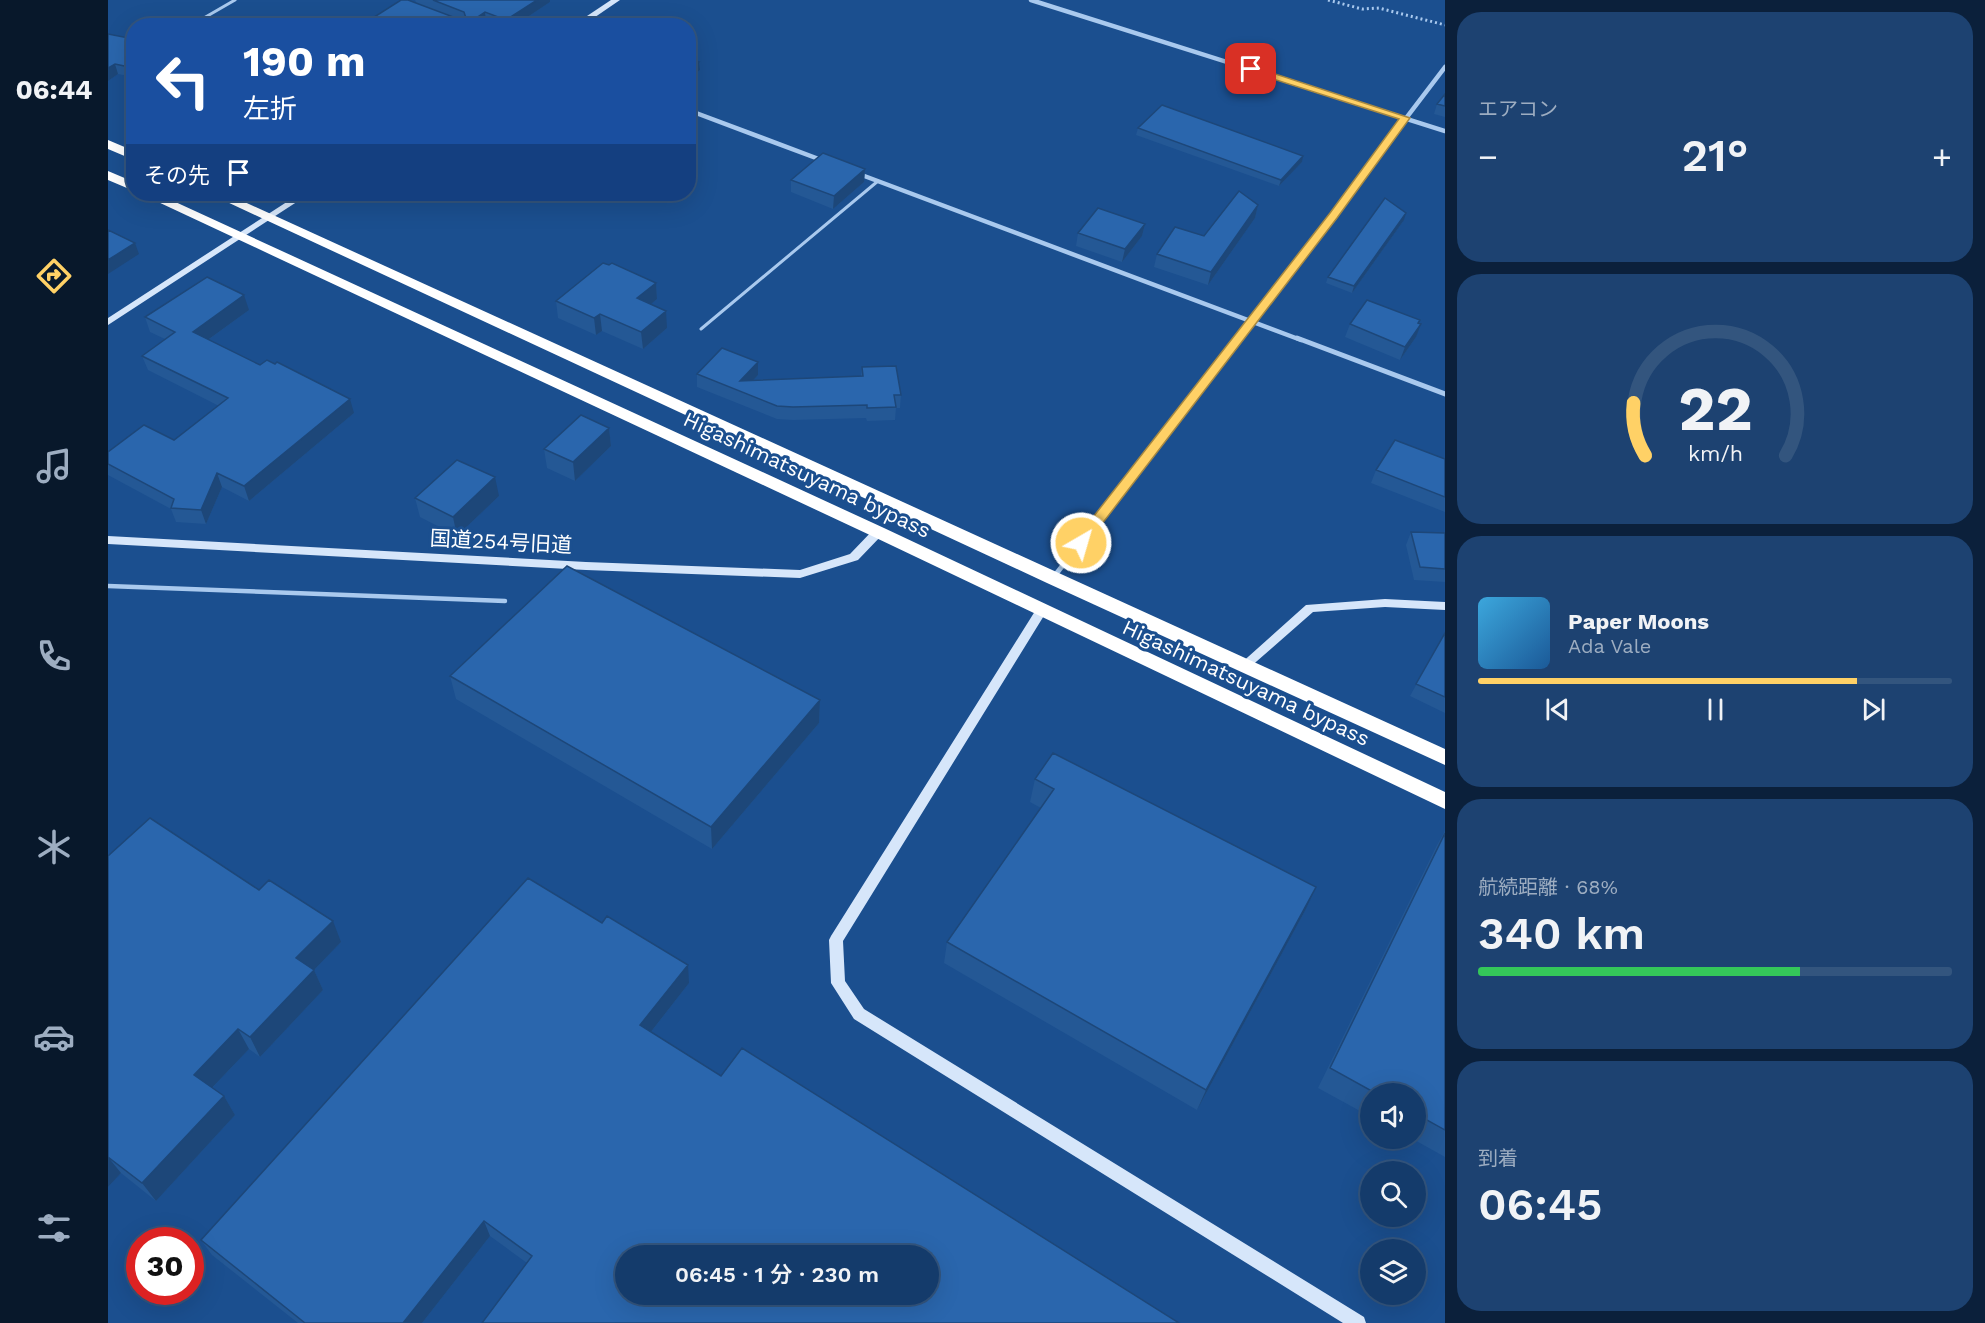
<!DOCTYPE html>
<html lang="ja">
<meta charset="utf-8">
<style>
:root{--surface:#143b6b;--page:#1d4271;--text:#f1f3f6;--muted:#9dadc1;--line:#33557e;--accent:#ffd166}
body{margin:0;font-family:"Work Sans","Noto Sans JP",sans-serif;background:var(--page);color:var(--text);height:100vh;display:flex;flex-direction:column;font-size:22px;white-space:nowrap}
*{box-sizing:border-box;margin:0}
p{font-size:20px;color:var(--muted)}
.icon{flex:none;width:33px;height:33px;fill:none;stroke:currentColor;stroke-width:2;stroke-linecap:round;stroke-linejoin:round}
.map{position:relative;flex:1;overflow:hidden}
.drawer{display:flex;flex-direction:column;gap:12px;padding:12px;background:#0b203b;width:540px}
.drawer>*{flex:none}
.hud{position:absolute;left:18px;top:18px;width:570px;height:183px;border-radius:24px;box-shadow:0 6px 24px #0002,0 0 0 2px var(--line);background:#1a4fa0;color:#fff;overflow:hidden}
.controls{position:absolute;left:1252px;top:1083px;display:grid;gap:12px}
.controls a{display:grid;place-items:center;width:66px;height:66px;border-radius:50%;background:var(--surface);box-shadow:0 6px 24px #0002,0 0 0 2px var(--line);font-size:30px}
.speed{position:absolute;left:18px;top:1227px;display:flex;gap:12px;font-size:30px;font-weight:700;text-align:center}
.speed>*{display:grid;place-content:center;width:78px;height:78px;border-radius:50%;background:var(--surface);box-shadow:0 6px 24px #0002,0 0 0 2px var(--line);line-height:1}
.speed .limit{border:9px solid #d22;background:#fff;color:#111}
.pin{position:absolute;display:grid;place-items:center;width:51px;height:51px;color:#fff;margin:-26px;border-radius:12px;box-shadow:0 3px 9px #0006}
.me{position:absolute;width:66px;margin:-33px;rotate:38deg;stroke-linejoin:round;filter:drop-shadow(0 0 4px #0008)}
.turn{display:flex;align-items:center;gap:21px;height:126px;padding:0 18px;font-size:27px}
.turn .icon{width:78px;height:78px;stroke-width:2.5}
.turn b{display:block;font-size:42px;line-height:51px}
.then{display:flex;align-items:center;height:57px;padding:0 18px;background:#0003;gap:12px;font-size:22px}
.big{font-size:45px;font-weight:600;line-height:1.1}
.drawer .card{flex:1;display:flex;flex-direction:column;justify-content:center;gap:9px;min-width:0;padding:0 21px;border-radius:24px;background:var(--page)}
.drawer .dial{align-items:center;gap:0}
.dial svg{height:156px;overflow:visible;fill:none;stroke:var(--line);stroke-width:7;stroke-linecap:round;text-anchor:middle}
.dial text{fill:var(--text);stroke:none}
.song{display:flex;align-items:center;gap:18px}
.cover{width:72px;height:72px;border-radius:9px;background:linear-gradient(135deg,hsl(200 70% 55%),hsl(210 70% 35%))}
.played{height:6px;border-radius:3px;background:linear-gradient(90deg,var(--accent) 80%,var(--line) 80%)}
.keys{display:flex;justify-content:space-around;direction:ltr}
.heat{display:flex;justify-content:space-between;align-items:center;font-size:33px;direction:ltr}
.charge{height:9px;border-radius:4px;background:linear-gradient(90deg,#34c759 68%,var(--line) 0)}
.trip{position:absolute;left:507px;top:1245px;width:324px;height:60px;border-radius:30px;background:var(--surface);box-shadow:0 6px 24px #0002,0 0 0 2px var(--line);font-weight:600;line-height:60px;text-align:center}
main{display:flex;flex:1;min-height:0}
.dock{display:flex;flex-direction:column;width:108px;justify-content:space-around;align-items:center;background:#08182b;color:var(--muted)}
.dock .icon{width:42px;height:42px}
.dock .current{color:var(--accent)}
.dock b{font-size:27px;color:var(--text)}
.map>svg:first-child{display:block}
</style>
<main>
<nav class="dock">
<b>06:44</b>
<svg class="icon current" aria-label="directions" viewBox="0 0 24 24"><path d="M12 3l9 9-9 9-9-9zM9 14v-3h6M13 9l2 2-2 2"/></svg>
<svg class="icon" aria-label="music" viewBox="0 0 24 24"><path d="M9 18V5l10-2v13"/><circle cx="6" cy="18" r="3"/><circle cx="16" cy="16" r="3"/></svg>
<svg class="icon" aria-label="phone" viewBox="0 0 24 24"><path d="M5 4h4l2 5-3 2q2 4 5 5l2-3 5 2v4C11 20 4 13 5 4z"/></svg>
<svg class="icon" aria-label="climate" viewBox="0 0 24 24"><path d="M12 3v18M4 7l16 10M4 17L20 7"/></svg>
<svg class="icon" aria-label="car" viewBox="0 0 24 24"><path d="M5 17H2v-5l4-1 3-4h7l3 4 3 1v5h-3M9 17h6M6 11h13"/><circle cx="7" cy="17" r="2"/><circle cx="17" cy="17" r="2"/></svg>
<svg class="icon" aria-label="filters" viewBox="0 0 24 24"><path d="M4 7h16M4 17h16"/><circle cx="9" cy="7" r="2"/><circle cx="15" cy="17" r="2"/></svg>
</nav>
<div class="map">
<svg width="1337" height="1323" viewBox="0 0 1337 1323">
<rect width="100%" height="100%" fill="#1b4f8f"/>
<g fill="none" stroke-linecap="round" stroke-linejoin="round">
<!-- path -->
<path stroke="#a9c9ee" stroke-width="3" stroke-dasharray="2 3" stroke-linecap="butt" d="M1220,0L1254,9L1271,8L1337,25"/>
<!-- lane-far1 -->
<path stroke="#a9c9ee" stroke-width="3" d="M82,26L127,0
M593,329L770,181"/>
<!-- lane -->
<path stroke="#a9c9ee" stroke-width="4.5" d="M0,586L397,601"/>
<!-- street-far1 -->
<path stroke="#a9c9ee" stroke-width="4.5" d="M923,0L1337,131
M580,110L716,161
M751,174L1193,340
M1129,340L1337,67"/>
<!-- street -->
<path stroke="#a9c9ee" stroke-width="5" d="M1189,338L1337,394
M945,578L1130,338"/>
<!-- secondary -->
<path fill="#d6e6fa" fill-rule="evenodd" d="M503,0H512L474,26H464Z
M191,194H201L0,325V318Z
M770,528L776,532L774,535L750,560L692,578L478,570L0,544V536L478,562L692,570L742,554L766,529Z
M1277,599L1337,602V610L1277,607L1205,612L1141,668H1133L1131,665L1198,605Z
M933,607L937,608L939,611L937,614L735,941L737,981L756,1009L1256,1317L1258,1323H1235L746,1019L723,983L721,940L723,936L929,608Z"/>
<!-- highway -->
<path fill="#fff" fill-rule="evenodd" d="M0,140L26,151V160L0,149Z
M0,171L26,182V191L0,180Z
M33,194H50L776,528L1337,792V809L764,536Z
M102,194H119L1337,749V765L939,583Z"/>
</g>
<!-- wall -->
<path fill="#245895" d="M307,0H442V2L406,26H389L378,22L373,26H252L308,2Z
M0,34L26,39V77L10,74L0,81Z
M1337,94V117L1326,114L1329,104Z
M1030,128L1194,162L1171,186L1028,135Z
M757,169L756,182L725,209L683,192V180Z
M330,194H365L352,203Z
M1150,205L1147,218L1100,285L1046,267L1049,254L1096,236Z
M1296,220L1244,293L1218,283L1220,277Z
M1037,224L1034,236L1014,262L968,246L970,233Z
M548,283L549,299L543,304L559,328L535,349L494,331L488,335L450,318L448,301Z
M141,310L100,340L246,413L141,501L114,487L98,524L68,522L63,509L0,475V452L66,440L111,406L40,370L34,356L57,339L42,332L37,317Z
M1312,320L1308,337L1292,360L1237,337L1242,324Z
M650,362V375L645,380L753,376L754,367L793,395L792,408H788L787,420L759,421L758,418L685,420L669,419L589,387V374Z
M501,428L503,446L467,481L439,468L436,449Z
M1337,459V512L1263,483L1268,470Z
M391,496L349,536L312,517L307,498Z
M1303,532L1337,533V582L1306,580L1298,545Z
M1337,633V713L1302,696Z
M342,676L712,700L711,723L604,849L348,699Z
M927,779L1208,887L1198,909L1089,1110L836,963L839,942L933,808L922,802Z
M1337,831V1157L1303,1138H1308V1094H1263V1117L1210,1088L1329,845Z
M0,856L151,890L233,942L206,970L215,990L152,1057L141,1049L104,1088L116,1096L127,1115L48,1201L13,1173L0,1187Z
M581,983L543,1032L613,1076L1071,1323L419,1263L382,1236L314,1323H190L104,1255L93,1240Z"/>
<!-- shaded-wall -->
<path fill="#1d4779" d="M429,0H442V2L406,26H399L398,20Z
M377,12L378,22L373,26H356Z
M591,62L592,70L580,78V70Z
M7,64L10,74L0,81V68Z
M1195,156L1194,162L1171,186L1173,180Z
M757,169L756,182L725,209L726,196Z
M350,194H365L352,203Z
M1150,205L1147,218L1100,285L1103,272Z
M1298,213L1296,220L1244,293L1246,286Z
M1037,224L1034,236L1014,262L1017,249Z
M27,243L31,254L0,274V260Z
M548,283L549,299L530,315L529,298Z
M136,295L141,310L90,347L85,332Z
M558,311L559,328L535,349L533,332Z
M492,314L494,331L488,335L486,318Z
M1312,320L1307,332L1313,324L1308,337L1292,360L1297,347Z
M650,362V375L634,392L632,381Z
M242,399L246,413L141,501L136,486Z
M501,428L503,446L467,481L465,462Z
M109,473L114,487L98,524L93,510Z
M387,477L391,496L349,536L345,517Z
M712,700L711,723L604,849L603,827Z
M1208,887L1198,909L1089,1110L1098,1090Z
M225,921L233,942L206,970L215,990L152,1057L142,1037L188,958Z
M580,965L581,983L535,1042L532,1025Z
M130,1029L141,1049L98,1094L86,1075Z
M116,1096L127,1115L48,1201L34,1183Z
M0,1157L13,1173L0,1187Z
M376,1221L382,1236L314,1323H295Z"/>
<!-- building -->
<path fill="#2a66ad" stroke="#1d4779" stroke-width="1.5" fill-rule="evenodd" d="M293,0H300L353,20L358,18L356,12L325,0H429L398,20L377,12L356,26H252Z
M0,34L26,39V68L7,64L0,68Z
M580,58L591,62L580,70Z
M1337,94V106L1329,104Z
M1054,105L1195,156L1173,180L1030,128Z
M715,153L757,169L726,196L683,180Z
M1131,191L1150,205L1103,272L1049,254L1067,227L1096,236Z
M1277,198L1298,213L1246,286L1220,277Z
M990,208L1037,224L1017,249L970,233Z
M0,230L27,243L0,260Z
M495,263L501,265L504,263L548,283L529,298L558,311L533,332L492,314L486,318L448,301Z
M99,277L136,295L85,332L152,365L159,360L167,364L169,362L242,399L136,486L109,473L93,510L63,508L66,499L0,464V452L36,425L66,440L120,398L34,356L67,332L37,317Z
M1259,300L1312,320L1310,323L1313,324L1297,347L1242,324Z
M614,348L650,362L632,381L755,376L754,367L788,366L793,395H786L788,407L759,408V405L685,407L669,406L589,374Z
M473,415L501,428L465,462L436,449Z
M1287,440L1337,459V497L1268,470Z
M349,460L387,477L345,517L307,498Z
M1303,532L1337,533V569L1312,567Z
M459,566L712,700L603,827L342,676Z
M1337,633V697L1308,684Z
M945,753L1208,887L1098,1090L839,942L946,789L927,779Z
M42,818L151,890L161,880L225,921L188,958L206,970L142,1037L130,1029L86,1075L116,1096L34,1183L0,1157V856Z
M1337,833V1130L1308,1114V1094H1269L1222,1068Z
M420,878L494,923L499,916L580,965L532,1025L613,1076L634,1048L1071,1323H374L424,1256L376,1221L295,1323H197L93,1240ZM518,1256H820V1294H518Z"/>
<!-- route -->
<path fill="#ffd166" stroke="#a68842" stroke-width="1.5" d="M1140,67H1146L1302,118L1229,218L977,546H968L966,543L968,539L1222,213L1291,119L1140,71Z"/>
<g text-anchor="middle" stroke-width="6" stroke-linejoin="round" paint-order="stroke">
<!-- street labels -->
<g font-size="21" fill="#fff" stroke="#1b4f8f">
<text transform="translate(699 475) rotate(25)" y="7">Higashimatsuyama bypass</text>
<text transform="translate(393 542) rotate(3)" y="7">国道254号旧道</text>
<text transform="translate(1138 683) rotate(25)" y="7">Higashimatsuyama bypass</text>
</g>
</g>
</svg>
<div class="controls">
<a><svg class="icon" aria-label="sound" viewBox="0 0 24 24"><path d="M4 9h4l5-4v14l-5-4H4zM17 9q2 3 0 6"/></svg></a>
<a><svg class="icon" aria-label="search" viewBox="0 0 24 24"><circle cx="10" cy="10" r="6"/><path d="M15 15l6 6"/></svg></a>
<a><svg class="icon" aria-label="layers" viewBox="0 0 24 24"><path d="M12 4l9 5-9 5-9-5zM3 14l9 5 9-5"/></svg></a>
</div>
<div class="speed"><div class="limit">30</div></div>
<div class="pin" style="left:1143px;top:69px;background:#d93025"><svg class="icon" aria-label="arrive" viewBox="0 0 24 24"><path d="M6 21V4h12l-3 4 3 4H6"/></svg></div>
<svg class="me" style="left:973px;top:543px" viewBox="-20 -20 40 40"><circle r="17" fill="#ffd166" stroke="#fff" stroke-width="3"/><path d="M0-11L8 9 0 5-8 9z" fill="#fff"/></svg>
<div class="trip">06:45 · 1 分 · 230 m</div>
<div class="hud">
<div class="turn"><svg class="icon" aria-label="left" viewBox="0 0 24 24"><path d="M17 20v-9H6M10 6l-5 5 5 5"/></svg><div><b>190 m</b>左折</div></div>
<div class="then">その先<svg class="icon" aria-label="arrive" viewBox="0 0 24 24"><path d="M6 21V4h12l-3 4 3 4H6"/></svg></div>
</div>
</div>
<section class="drawer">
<div class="card"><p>エアコン</p>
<div class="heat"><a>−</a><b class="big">21°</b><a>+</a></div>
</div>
<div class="card dial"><svg viewBox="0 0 100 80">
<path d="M14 69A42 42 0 1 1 86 69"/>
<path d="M14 69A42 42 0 0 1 8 42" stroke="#ffd166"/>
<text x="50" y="56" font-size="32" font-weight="700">22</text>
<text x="50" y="72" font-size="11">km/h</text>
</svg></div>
<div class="card">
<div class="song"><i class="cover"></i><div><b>Paper Moons</b><p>Ada Vale</p></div></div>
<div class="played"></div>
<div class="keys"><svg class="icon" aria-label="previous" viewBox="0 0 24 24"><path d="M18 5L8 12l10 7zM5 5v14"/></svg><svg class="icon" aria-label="pause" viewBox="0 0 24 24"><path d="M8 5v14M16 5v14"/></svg><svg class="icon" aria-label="next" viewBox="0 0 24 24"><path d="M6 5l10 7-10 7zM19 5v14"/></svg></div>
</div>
<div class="card"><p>航続距離 · 68%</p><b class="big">340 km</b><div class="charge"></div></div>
<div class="card"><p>到着</p><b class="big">06:45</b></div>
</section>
</main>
